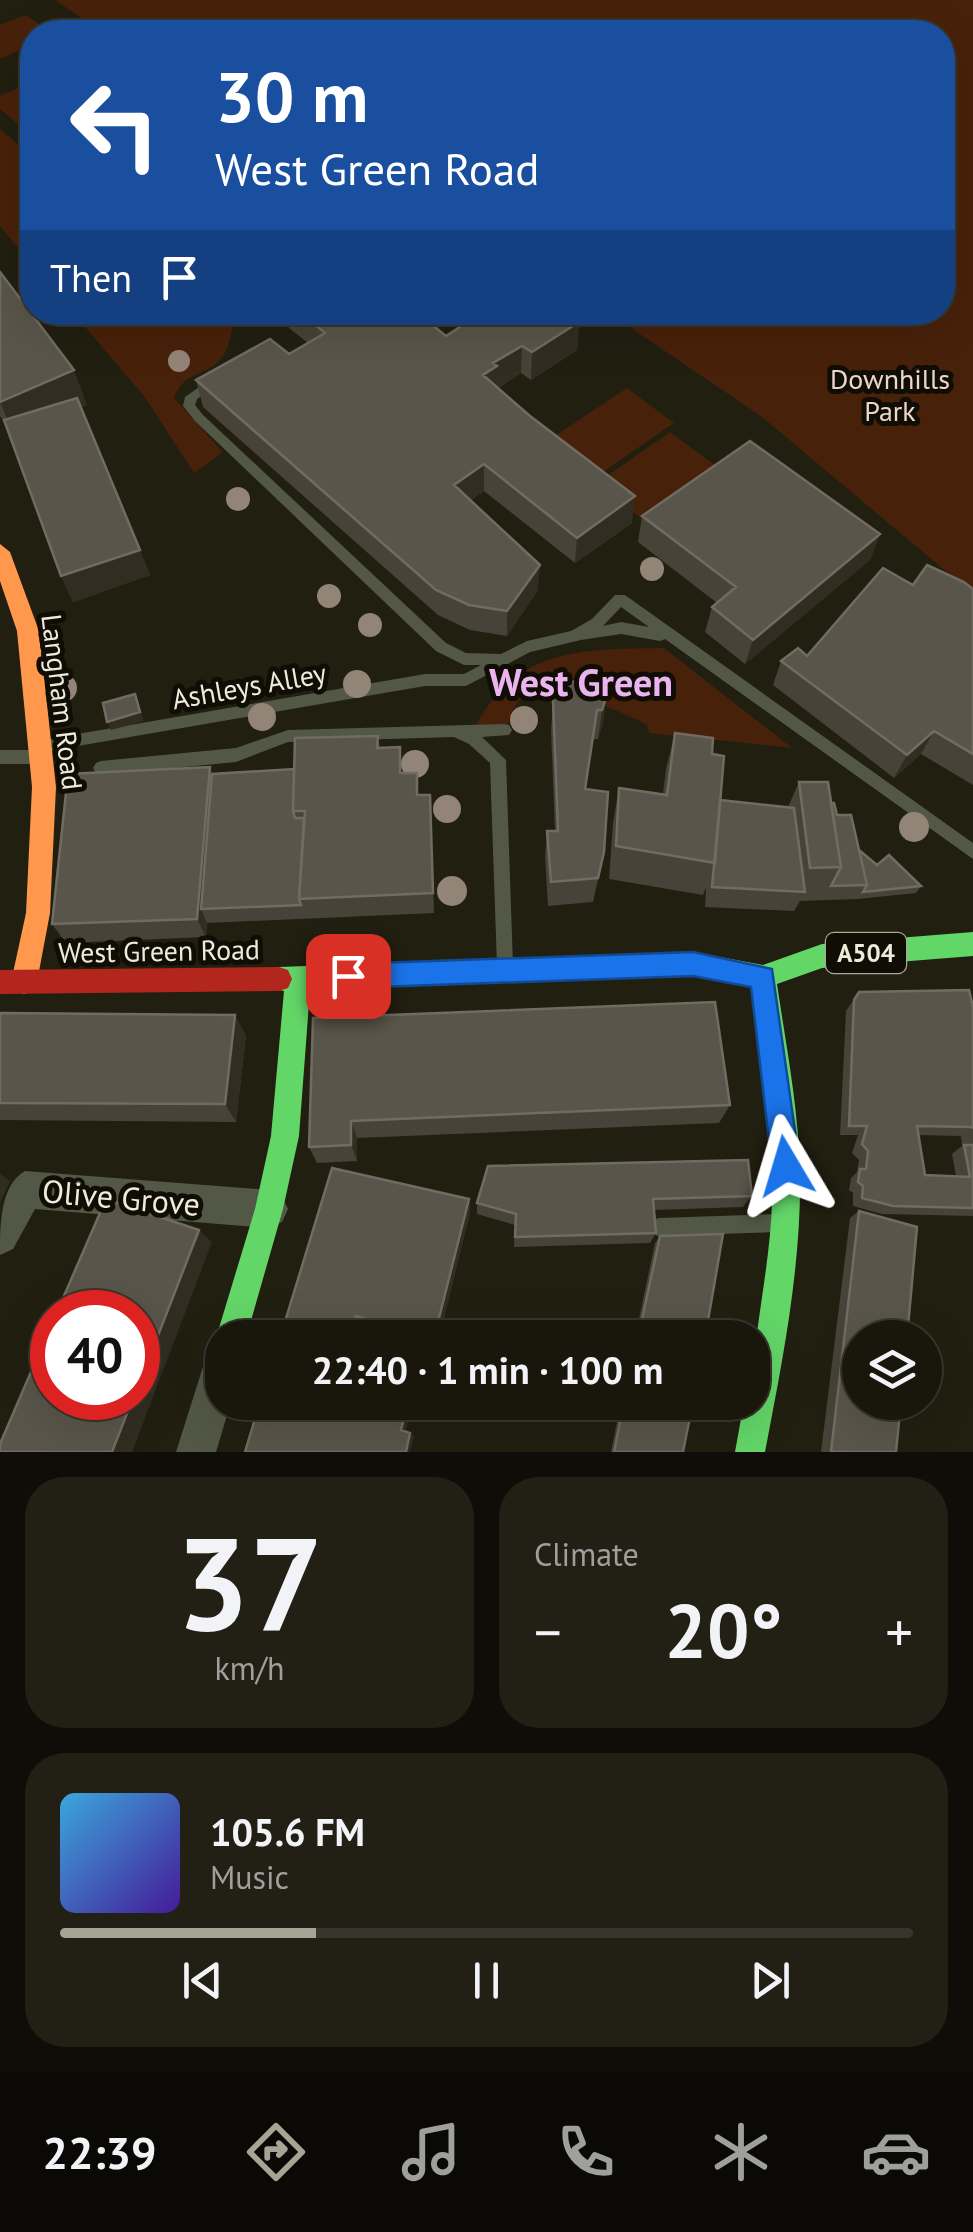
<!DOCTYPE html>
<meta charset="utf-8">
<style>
:root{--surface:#19170c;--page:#222015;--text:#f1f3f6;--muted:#9f9f9d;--line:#37362d;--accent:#a6a495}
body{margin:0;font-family:"PT Sans",sans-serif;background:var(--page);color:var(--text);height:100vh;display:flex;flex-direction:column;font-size:38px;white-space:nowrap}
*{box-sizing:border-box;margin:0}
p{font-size:32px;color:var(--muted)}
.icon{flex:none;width:55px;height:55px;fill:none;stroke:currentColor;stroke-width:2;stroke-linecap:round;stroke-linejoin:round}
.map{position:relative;height:1452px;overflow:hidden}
.panel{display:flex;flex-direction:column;gap:25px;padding:25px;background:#0e0d07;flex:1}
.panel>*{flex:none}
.banner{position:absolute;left:20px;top:20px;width:935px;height:305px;border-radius:40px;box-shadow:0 10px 40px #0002,0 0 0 2px var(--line);background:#1a4fa0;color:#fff;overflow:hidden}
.tools{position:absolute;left:842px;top:1320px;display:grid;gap:20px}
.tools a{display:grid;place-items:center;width:100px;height:100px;border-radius:50%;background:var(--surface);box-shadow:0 10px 40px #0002,0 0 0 2px var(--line);font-size:50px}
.speed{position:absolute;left:30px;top:1290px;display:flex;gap:20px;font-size:50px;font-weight:700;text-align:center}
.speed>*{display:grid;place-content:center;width:130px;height:130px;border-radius:50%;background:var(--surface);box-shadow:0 10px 40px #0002,0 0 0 2px var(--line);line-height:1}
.speed .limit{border:15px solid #d22;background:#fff;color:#111}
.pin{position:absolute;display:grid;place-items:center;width:85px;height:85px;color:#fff;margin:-42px;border-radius:20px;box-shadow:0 5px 15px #0006}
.me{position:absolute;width:110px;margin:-55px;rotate:353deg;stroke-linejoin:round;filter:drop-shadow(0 0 8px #0008)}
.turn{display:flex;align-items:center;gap:35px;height:210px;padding:0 30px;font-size:45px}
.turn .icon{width:130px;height:130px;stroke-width:2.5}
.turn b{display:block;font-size:70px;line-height:85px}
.then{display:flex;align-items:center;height:95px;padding:0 30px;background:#0003;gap:20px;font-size:38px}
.big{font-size:75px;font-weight:800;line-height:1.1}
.panel .tile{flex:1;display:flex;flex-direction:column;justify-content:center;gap:15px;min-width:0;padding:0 35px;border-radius:40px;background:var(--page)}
.panel .dial{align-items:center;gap:0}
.dial b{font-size:130px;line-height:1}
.song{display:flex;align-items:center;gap:30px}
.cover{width:120px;height:120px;border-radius:15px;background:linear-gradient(135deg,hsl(200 70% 55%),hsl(260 70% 35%))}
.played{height:10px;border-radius:5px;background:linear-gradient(90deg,var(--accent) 30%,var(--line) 30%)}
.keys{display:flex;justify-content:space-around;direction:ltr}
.heat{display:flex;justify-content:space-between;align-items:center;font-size:55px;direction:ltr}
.panel .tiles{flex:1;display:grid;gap:25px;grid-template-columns:1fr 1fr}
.tile:last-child{grid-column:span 2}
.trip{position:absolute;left:205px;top:1320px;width:565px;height:100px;border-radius:40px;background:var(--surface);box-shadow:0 10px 40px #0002,0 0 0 2px var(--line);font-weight:800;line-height:100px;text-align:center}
.tabs{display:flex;height:160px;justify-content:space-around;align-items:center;background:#0a0905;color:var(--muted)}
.tabs .icon{width:70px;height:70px}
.tabs .selected{color:var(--accent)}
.tabs b{font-size:45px;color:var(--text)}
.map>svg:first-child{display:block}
</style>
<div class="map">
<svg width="973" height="1452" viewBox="0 0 973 1452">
<rect width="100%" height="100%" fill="#211f10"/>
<!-- green -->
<path fill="#48210a" d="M55,0H973V594L762,417L609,313L942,312V32H102Z
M26,15L50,32H32V45L0,59V25Z
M32,82V119L19,125L0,109V96Z
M0,129L32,156V265L0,226Z
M73,313H220L233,323C225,388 190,358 174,398L223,452L194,473L144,396Z
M627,388L674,423L600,474L553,437Z
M670,432L720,469L647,523L597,483Z
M664,648L792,748L649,733L647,725C624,712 556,684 531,693C516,698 513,710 508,724L476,725C519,647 583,649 664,648Z"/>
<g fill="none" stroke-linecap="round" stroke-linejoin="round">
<!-- lane -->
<path fill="#535846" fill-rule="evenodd" d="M215,376L221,380L219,383L197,399L195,405L203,415L446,643L466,653L501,654L527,641L571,631L592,619L615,595H625L973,843V859L665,639L660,641L621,634L581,640L530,652L466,686H425L43,752L38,751L35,746L38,741L43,740L425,674H464L481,665H464L436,651L195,421L183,406L185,397ZM621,607L649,627L621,622L603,626Z
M504,724L509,725L512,730L509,735L482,737L506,760L513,966L511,972L505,974L499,972L497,966L490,763L469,744L454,737L288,742L236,762L101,775L96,773L93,768L96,763L101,761L236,748L288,730Z
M0,750H37L42,752L45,757L42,762L37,764H0Z
M776,1214L783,1216L785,1223L783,1230L776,1232L659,1236L652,1234L650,1227L652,1220L659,1218Z"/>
<!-- street -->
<path fill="#535846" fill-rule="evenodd" d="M25,1171L269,1190L282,1196L288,1209L282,1222L269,1228L35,1209L13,1249L0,1255C0,1225 0,1185 25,1171Z
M222,1345V1402H231L216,1452H176L208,1351Z"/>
<!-- fast -->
<path fill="#63d668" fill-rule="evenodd" d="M973,932V956L822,968L777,984C786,1045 798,1106 800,1168C802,1264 783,1358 765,1452H735L744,1402H752C752,1335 770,1270 772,1203C774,1130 762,1059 752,987L693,976L310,990L299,1136L283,1209L246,1338H222L221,1348L216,1338L255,1209L271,1136L284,991L270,988L266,979L270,970L279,967L693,952L763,965L822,944Z"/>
<!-- slow -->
<path fill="#ff974d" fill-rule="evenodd" d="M0,544L10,552L39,631L56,787L50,913L37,982L33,991L24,994L15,991L11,982L26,913L32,787L17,631L0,581Z"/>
<!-- jam -->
<path fill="#b3261e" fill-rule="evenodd" d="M279,967L288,970L292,979L288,988L279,991L0,994V970Z"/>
</g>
<!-- trees -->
<g fill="#928477">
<circle cx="179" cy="361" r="11"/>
<circle cx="238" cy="499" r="12"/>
<circle cx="652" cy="569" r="12"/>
<circle cx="329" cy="596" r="12"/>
<circle cx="370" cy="625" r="12"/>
<circle cx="357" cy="684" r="14"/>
<circle cx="63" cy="688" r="14"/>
<circle cx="262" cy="717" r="14"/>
<circle cx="524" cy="720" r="14"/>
<circle cx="415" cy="764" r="14"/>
<circle cx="447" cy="809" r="14"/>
<circle cx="914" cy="827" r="15"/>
<circle cx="452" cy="891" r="15"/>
</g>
<!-- wall -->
<path fill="#484338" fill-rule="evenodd" d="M0,272L87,405L81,407L150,575L73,602L61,576L5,423L0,416Z
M286,312H416L446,336L579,322L577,350L531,380L521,373L498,388L632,523L575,563L484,491L471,500L538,590L507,636L470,630L438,615L203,407L196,380L289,354L308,343L289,328Z
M642,516L880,534L870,560L745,664L705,632L712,607L717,603L638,542Z
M973,589V785L921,754L894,778L773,685L781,661L807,656Z
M603,688V723L598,739H592L585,789L604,852L593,902L548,906L545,857L547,831H555L551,730L553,701Z
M675,733L712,754L720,800L788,807L799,782L831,803L859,850L877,865L921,886L916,893L858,899L800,901L794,911L705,907L706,887L703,895L609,879L613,823L619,788L663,794L666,769Z
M378,736L380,748L403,773L419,795H430L434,913L207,923L206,937L66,943L52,924L210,767L212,774L294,769Z
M859,992L973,1007V1216L882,1214L853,1206V1193L849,1190L851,1178L857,1172L859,1160L852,1153L858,1135H840L846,1011ZM918,1135L961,1136L962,1146L952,1154L956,1176L925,1175Z
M0,1013L246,1035L236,1122L0,1120Z
M313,1018L730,1105L719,1123L357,1138V1161L317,1163L309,1147Z
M752,1196L743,1207L654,1210L656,1233L650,1243L514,1247L515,1225L477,1214V1203Z
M469,1199L470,1213L439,1338H408L363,1325L280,1338Z
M859,1211L896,1452H821L850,1218Z
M660,1236L705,1338H635L655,1243Z
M621,1402H693L683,1452H611Z"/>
<!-- shaded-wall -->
<path fill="#312d21" d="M579,322L577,350L531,380L532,352Z
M522,346L521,373L497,388L483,375L493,363Z
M74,370L87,405L15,437L0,402Z
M484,464V491L455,511L454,485Z
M635,496L632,523L575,563L577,538Z
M880,534L870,560L745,664L753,640Z
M140,550L150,575L73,602L61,576Z
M540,565L538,590L507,636V611Z
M135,694L144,721L111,730L107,722Z
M607,694L603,723L598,739L602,710Z
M934,731L921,754L894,778L907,755Z
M210,767L218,789L201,909L207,923L206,937L197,919Z
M235,1015L246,1035L236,1122L225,1104Z
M351,1121L357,1138V1161L351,1145Z
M0,1174L10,1181L0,1203Z
M469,1199L470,1213L439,1338H434Z
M199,1230L212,1242L132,1452H112L133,1398H138V1387Z
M356,1316L363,1325L359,1338H352Z
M408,1402H413L405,1434L401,1430Z
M410,1433L414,1436L410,1452H406Z"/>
<!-- building -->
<path fill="#59554a" stroke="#716c61" stroke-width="2.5" d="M0,272L74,370L0,402Z
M300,312H416L446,336L483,312H565L579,322L532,352L522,346L493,363L497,366L483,375L530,416L635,496L577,538L484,464L454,485L540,565L507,611L469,605L436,590L196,380L270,339L289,354L325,333Z
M77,398L140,550L61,576L4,420Z
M750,441L880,534L753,640L712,607L736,587L642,516Z
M927,565L964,582L973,589V754L934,731L907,755L781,661L798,648L807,656L883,568L913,585Z
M584,681L603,688L607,694L602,710H597L585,789L608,792L604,852L598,878L551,882L547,831H558L553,701L557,690L569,682Z
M135,694L140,712L107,722L103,703Z
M675,733L713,738L712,754L724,756L715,863L616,846L619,788L667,795Z
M378,736L377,748L400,747V773H417V795H430L433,893L299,899L305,811H293L295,738Z
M210,767L197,919L52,924L68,774Z
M294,769L293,811L295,818H304L299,899L301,905L201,909L212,774Z
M799,782H828L841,867L810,868Z
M720,800L794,808L805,892L712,887Z
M831,803H834L837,815H851L867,885L831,886L841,867Z
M859,850L877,865L889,855L921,886L863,892L867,885Z
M969,990L973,1007V1129V1127L917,1126L925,1175L970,1177L964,1145H973V1208L893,1206L862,1198L863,1186L858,1182L860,1169H866L868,1151L862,1144L867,1126H849L854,1000L859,992Z
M715,1002L730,1105L351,1121V1145L309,1147L313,1018Z
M0,1013L235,1015L225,1104L0,1103Z
M748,1160L752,1196L653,1199L656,1233L515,1237L516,1214L477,1203L488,1166Z
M332,1168L469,1199L434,1338L356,1316L351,1337L354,1338H280Z
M106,1199L199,1230L138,1387V1312H57Z
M859,1211L917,1227L907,1338H860V1402H901L896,1452H831Z
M723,1234L705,1338H638L660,1236Z
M52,1323V1398H133L112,1452H0V1444Z
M260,1402H408L401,1430L410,1433L406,1452H245Z
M624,1402H693L683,1452H614Z"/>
<!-- route -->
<path fill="#1a73e8" stroke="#114b97" stroke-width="2.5" d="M693,952L772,969L800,1166L796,1176L786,1180L776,1176L772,1166L751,987L693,976L348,988L339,985L336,976L339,968L348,964Z"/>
<g text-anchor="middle" stroke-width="10" stroke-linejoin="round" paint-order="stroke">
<!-- shield labels -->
<rect fill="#0f0d04" stroke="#aba89b" stroke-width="2.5" x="826" y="933" width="80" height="40" rx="8"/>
<g font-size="25" font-weight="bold" fill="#eeebdc">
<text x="866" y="962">A504</text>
</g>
<!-- park labels -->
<g font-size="28" fill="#eed6cb" stroke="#0f0d04">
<text x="890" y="389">Downhills<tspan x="890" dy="32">Park</tspan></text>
</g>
<!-- street labels -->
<g font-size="28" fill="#eeebdc" stroke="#0f0d04">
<text transform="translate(249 686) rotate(-10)" y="10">Ashleys Alley</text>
<text transform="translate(62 702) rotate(83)" y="10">Langham Road</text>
<text transform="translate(159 951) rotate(-1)" y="10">West Green Road</text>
</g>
<!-- near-street labels -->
<g font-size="32" fill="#eeebdc" stroke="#0f0d04">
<text transform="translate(121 1198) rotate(5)" y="11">Olive Grove</text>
</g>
<!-- district labels -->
<g font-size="38" font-weight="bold" fill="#eab4f0" stroke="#0f0d04">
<text x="581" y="696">West Green</text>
</g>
</g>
</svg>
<div class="tools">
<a><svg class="icon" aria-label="layers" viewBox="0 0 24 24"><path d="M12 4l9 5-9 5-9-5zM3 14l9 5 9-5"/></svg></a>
</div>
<div class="speed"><div class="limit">40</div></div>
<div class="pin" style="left:348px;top:976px;background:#d93025"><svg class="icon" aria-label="arrive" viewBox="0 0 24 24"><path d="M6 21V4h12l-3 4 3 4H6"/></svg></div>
<svg class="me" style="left:786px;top:1166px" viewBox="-20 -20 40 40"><path d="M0-17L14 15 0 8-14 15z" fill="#1a73e8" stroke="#fff" stroke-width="4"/></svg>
<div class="trip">22:40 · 1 min · 100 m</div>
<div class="banner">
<div class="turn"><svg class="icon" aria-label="left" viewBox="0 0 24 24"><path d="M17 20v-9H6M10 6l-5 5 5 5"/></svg><div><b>30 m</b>West Green Road</div></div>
<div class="then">Then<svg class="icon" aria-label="arrive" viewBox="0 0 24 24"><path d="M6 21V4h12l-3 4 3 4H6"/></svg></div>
</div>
</div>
<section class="panel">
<div class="tiles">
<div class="tile dial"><b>37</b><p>km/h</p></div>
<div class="tile"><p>Climate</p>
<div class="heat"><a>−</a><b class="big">20°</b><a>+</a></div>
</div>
<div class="tile">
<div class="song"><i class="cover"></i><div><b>105.6 FM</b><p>Music</p></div></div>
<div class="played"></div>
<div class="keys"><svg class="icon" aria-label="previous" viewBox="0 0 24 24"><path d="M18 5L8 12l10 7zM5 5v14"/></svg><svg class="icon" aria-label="pause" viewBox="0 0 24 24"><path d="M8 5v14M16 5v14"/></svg><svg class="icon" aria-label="next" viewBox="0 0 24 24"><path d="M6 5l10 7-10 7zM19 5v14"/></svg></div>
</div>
</div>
</section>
<nav class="tabs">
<b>22:39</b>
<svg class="icon selected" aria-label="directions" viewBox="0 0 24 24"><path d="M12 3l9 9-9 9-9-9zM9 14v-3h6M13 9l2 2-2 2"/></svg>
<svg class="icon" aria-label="music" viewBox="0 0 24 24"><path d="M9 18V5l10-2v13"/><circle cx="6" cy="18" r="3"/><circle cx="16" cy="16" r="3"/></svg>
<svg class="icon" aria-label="phone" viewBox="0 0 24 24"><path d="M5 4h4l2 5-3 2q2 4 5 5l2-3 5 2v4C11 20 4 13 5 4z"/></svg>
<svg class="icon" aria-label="climate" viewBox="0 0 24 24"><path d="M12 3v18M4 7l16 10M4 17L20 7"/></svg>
<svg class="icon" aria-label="car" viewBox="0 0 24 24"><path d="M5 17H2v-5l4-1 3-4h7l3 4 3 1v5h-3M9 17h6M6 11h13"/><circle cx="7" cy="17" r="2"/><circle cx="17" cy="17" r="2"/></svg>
</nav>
